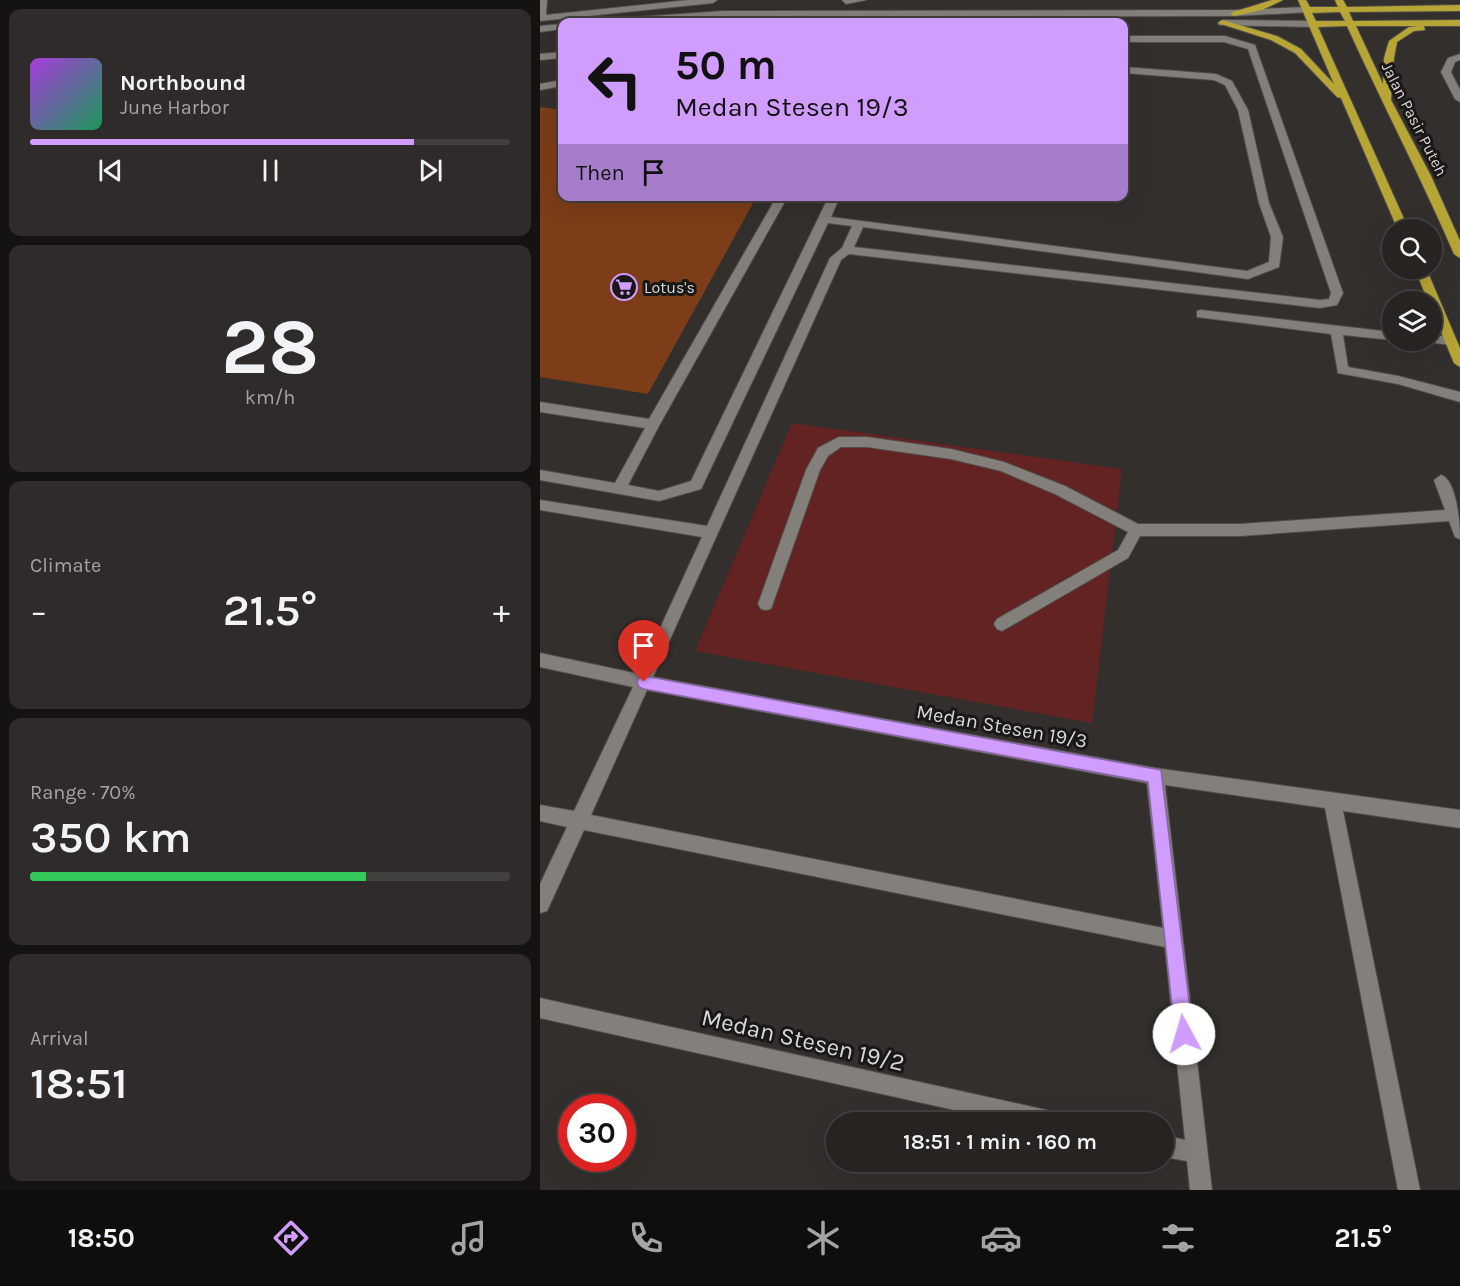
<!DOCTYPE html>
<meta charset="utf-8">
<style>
:root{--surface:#262321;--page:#2e2b2a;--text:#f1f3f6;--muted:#a4a4a5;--line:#42403f;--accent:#d09dfe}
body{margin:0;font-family:Karla,sans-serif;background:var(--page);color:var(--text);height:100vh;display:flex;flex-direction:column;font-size:22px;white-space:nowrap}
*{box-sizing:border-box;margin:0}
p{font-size:20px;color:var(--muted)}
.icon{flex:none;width:33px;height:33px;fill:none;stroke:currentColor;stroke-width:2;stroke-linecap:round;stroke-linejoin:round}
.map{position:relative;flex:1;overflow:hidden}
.sheet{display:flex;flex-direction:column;gap:9px;padding:9px;background:#151312;width:540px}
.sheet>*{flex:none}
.top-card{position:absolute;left:18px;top:18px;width:570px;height:183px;border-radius:12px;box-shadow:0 6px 24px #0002,0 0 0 2px var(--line);background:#d09dfe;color:#111;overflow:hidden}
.controls{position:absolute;left:842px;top:219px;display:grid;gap:12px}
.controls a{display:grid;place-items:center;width:60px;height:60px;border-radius:50%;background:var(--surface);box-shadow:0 6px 24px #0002,0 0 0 2px var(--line);font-size:30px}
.speed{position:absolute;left:18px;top:1094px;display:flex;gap:12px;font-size:30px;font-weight:700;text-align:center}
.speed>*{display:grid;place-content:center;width:78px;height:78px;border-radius:50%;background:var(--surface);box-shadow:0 6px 24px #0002,0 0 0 2px var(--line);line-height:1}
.speed .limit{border:9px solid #d22;background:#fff;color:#111}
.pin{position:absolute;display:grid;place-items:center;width:51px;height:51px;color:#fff;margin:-62px -26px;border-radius:50% 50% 50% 0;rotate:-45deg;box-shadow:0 0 6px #0007}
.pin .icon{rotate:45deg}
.me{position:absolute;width:66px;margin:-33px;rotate:354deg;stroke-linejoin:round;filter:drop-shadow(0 0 4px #0008)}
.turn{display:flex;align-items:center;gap:21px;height:126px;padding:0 18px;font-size:27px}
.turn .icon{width:78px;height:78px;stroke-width:2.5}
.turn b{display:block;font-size:42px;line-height:51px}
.then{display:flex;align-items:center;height:57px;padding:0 18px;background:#0003;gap:12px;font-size:22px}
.big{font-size:45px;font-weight:600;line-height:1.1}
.sheet .tile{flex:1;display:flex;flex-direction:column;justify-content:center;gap:9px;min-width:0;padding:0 21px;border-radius:12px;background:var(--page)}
.sheet .dial{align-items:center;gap:0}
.dial b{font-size:78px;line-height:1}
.song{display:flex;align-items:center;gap:18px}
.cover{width:72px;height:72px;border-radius:9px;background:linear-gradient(135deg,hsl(280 70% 55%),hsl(150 70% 35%))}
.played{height:6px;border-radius:3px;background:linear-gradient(90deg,var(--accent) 80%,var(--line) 80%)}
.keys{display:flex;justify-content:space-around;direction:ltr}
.heat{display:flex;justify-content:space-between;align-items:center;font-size:33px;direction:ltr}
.charge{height:9px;border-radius:4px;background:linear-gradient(90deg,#34c759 70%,var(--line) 0)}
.trip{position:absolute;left:286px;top:1112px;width:348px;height:60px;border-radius:30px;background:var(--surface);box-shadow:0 6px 24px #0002,0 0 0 2px var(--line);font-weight:600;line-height:60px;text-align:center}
.dock{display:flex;height:96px;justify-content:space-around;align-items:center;background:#0f0e0d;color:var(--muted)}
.dock .icon{width:42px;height:42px}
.dock .active{color:var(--accent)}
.dock b{font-size:27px;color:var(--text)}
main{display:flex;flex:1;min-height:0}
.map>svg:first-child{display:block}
</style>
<main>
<section class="sheet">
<div class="tile">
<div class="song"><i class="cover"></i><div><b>Northbound</b><p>June Harbor</p></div></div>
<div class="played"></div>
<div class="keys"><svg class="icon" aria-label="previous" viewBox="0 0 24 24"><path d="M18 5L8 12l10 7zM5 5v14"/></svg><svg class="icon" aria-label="pause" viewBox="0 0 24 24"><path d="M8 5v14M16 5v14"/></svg><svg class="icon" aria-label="next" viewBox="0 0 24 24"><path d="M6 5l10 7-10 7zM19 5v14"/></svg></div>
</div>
<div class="tile dial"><b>28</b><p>km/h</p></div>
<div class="tile"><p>Climate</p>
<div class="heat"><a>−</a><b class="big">21.5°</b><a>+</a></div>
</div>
<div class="tile"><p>Range · 70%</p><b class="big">350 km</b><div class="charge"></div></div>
<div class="tile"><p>Arrival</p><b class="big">18:51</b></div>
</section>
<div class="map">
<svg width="920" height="1190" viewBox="0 0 920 1190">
<rect width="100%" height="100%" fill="#322f2c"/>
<!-- green -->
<path fill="#642323" d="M252,423L582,469L552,723L155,651Z"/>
<!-- building -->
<path fill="#7c3d18" d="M0,107L22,110V196H217L108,394L0,377Z"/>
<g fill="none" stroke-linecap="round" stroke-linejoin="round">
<defs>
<path id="minor" d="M0,0H7L6,15L149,0H177L173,3L0,21Z
M302,0H326L306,4Z
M768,7L771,8V12L694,16L183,17L100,22H66L70,19L183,11L694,10Z
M682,20L772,21L776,24L772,27L679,25L678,23Z
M22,24V29L0,32V26Z
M584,36H685L715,45L803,293L797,305L780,308L309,254L301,260L113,677L615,768L920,810V828L803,811L880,1190H858L785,808L625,785L672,1190H650L647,1161L624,1157V1135L645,1140L625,947L44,830L7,911L0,913V884L27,827L0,821V805L34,811L93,687L0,667V653L99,674L162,537L0,510V500L167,526L290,258L302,248L312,226L288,223L161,489L119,501L0,480V470L75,483L105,428L0,412V402L109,419L237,196H248L120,424L88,485L119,491L151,481L289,196H300L291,217L707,271L729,262L731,237L719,203L698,110L685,85L674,80L584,73V67L676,74L692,81L708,110L729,203L743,237L739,267L708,279L323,227L314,247L780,300L789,299L791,293L708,49L684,42H584ZM107,690L607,783L623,928L51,815Z
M22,52V58L0,60V54Z
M920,54V60L915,62L911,72L920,90V102L915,99L901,72L908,58Z
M22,80V86L0,90V84Z
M661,310L852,332V340L803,335L808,367L858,376L920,392V402L858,384L798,373L791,334L657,317V311Z
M891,335L911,337L917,341L911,345L887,342L891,340Z
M299,437H327L411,449L464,462L525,486L598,524H700L905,510L894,480L901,475C917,480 920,524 920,539L915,537L909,521L700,536H600L588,558L462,631L457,629L454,624L457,619L578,550L588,532L515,494L461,471L411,459L327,447H301L288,456L280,470L231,609L226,610L221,609L218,604L266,470L278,448Z
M0,998L515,1112L522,1115L525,1122H468L0,1018Z"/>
<path id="major" d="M732,0H743L722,10L694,16L690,13Z
M758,0H766L770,7H798L795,0H803L807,7L920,5V11L809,12L813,21L920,20V26H884L885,30L874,31L857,42L854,58L851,100L891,176L920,241V258L914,254C881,177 842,103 807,26L778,27L869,230H858L801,98L797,97L755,53L731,40L678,23L682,20L737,36L761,49L794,84ZM800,12L805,21H776L772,13ZM816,26H877L869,27L849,41L844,58L843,84Z
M875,268H886L920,348V367L914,363L891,308V302H888Z"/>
</defs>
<!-- minor casing -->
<use href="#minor" stroke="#504d4a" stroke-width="2"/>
<!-- major casing -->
<use href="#major" stroke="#504d4a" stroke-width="2"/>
<!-- minor -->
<use href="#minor" fill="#83807b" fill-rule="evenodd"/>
<!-- major -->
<use href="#major" fill="#b7a535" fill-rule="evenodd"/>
</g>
<!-- route -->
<path fill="#d09dfe" stroke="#8766a5" stroke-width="1.5" d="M104,676L621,770L653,1034L650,1041L644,1043L637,1041L635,1034L608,782L104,689L99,687L97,682L99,678Z"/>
<!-- icons -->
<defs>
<symbol id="supermarket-ring" viewBox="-11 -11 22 22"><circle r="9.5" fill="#191816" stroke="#d09dfe" stroke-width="1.5"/><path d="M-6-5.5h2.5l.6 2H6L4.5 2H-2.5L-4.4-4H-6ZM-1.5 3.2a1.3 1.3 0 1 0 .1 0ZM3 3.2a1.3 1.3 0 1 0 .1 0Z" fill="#d09dfe"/></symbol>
</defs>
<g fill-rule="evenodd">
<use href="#supermarket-ring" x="69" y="272" width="30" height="30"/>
</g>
<g text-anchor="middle" stroke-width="6" stroke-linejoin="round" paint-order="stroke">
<!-- far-street labels -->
<g font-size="16" fill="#dad8d6" stroke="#191816">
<text transform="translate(875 119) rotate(63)" y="6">Jalan Pasir Puteh</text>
</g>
<!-- far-poi labels -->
<g font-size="16" fill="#dad8d6" stroke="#191816" text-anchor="start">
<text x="104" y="293">Lotus's</text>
</g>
<!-- street labels -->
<g font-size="20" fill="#dad8d6" stroke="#191816">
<text transform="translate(462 726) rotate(10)" y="7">Medan Stesen 19/3</text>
</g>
<!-- near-street labels -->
<g font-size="24" fill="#dad8d6" stroke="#191816">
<text transform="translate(263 1040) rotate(13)" y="8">Medan Stesen 19/2</text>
</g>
</g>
</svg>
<div class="controls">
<a><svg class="icon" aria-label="search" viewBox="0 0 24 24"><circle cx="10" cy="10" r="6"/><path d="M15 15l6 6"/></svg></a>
<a><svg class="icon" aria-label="layers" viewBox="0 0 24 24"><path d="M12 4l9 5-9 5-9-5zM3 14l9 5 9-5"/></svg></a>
</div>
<div class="speed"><div class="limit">30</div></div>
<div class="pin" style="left:104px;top:682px;background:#d93025"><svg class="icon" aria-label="arrive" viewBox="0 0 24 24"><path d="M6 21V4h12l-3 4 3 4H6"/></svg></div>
<svg class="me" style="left:644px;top:1034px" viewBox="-20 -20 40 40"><circle r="19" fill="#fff"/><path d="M0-13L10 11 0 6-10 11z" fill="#d09dfe"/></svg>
<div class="trip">18:51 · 1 min · 160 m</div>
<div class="top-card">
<div class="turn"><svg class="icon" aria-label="left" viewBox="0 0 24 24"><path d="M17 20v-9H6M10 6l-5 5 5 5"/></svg><div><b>50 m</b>Medan Stesen 19/3</div></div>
<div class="then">Then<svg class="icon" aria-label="arrive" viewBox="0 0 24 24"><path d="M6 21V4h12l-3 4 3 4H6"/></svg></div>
</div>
</div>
</main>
<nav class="dock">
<b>18:50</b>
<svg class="icon active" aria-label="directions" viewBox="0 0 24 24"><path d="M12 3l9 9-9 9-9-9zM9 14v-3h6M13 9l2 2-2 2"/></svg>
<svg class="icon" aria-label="music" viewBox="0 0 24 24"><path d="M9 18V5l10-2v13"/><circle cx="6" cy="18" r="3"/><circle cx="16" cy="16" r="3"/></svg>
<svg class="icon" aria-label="phone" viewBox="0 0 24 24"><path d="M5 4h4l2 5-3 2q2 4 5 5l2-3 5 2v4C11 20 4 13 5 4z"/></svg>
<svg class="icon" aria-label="climate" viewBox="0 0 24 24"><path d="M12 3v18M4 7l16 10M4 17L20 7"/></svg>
<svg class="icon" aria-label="car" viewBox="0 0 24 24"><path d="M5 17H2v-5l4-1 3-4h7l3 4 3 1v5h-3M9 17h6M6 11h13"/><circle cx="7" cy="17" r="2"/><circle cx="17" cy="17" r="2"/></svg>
<svg class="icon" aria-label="filters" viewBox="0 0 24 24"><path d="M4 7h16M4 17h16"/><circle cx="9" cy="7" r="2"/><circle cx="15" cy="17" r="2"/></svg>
<b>21.5°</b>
</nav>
